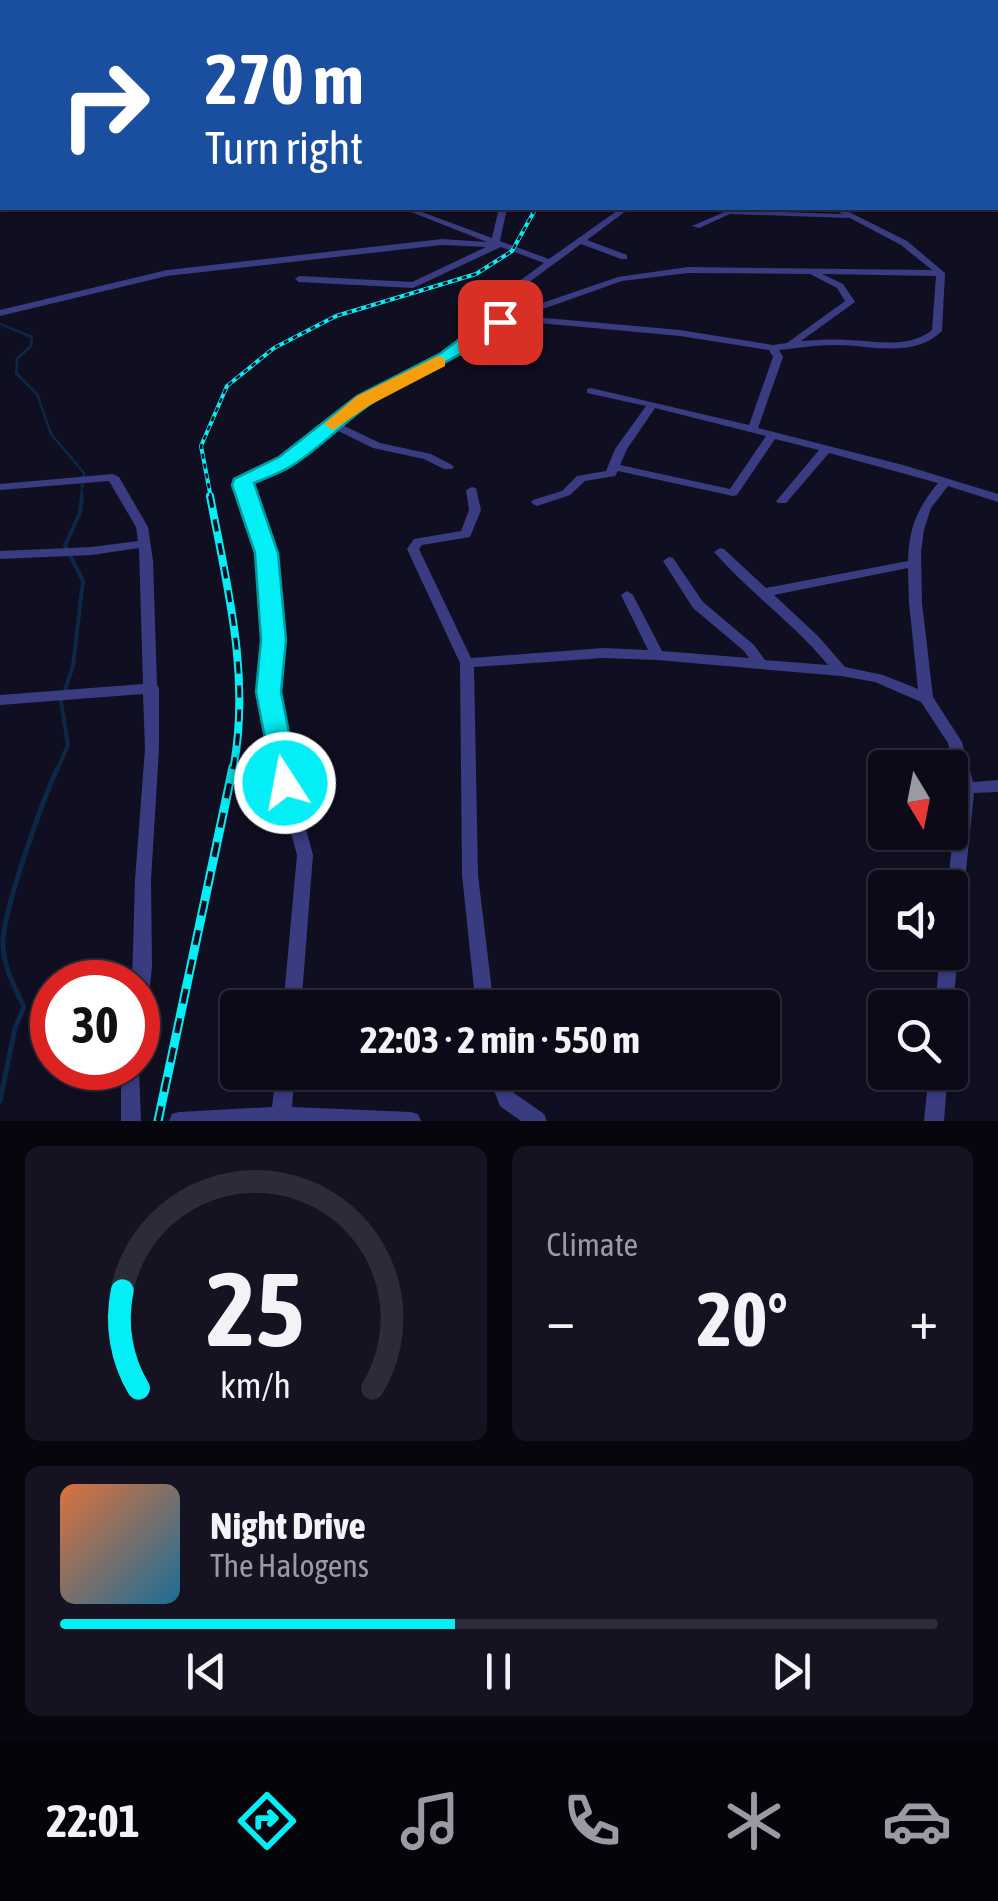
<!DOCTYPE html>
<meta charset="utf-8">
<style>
:root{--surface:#0c0a19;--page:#151322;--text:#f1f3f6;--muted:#9a9aa2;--line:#2c2b38;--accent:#04eff5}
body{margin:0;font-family:"Asap Condensed",sans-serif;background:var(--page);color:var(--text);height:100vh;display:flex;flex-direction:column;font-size:38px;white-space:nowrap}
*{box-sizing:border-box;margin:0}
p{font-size:32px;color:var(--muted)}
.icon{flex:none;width:55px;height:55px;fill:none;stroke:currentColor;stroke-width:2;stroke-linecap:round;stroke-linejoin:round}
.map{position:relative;height:1121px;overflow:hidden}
.sheet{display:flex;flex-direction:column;gap:25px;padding:25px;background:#07060e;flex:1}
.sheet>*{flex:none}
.hud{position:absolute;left:0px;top:0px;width:1000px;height:210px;box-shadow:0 2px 8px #0004,0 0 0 2px var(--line);background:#1a4fa0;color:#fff;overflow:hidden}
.needle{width:65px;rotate:170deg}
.buttons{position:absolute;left:868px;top:750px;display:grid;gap:20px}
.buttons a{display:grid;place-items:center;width:100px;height:100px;border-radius:10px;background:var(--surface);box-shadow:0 2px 8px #0004,0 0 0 2px var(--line);font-size:50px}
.speed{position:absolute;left:30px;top:960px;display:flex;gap:20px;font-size:50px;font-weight:700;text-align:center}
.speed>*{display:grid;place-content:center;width:130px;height:130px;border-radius:50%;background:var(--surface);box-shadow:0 2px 8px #0004,0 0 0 2px var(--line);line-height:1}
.speed .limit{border:15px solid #d22;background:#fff;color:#111}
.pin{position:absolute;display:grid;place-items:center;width:85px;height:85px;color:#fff;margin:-42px;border-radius:20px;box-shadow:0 5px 15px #0006}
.me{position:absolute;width:110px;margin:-55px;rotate:349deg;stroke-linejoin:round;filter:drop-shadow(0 0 8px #0008)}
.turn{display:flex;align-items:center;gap:35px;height:210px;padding:0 40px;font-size:45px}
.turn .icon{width:130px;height:130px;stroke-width:2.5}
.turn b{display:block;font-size:70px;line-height:85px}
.big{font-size:75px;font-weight:700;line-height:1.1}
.sheet .widget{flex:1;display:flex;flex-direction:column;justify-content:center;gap:15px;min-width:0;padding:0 35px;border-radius:15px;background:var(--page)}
.sheet .dial{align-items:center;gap:0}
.dial svg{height:260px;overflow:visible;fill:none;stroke:var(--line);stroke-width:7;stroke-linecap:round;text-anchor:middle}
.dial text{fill:var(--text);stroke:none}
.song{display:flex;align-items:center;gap:30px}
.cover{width:120px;height:120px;border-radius:15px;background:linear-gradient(135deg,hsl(20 70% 55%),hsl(200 70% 35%))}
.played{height:10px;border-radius:5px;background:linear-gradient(90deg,var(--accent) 45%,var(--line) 45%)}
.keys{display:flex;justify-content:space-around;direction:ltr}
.heat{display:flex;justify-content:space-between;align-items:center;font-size:55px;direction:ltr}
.sheet .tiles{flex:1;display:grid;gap:25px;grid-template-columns:1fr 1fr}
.widget:last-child{grid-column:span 2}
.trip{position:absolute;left:220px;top:990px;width:560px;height:100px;border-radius:10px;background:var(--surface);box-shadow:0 2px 8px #0004,0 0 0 2px var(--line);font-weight:700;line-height:100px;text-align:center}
.tabs{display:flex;height:160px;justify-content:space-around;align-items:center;background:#05040a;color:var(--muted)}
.tabs .icon{width:70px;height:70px}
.tabs .selected{color:var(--accent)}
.tabs b{font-size:45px;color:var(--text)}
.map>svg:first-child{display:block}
</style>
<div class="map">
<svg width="998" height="1121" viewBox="0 0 998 1121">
<rect width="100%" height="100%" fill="#100e21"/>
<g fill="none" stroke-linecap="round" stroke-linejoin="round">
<!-- stream-far2 -->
<path stroke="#0d2746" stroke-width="2.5" d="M0,324L32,337L31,346L17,359L16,373L37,394L51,434L84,473L81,498"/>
<!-- stream-far1 -->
<path stroke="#0d2746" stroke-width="4" d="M57,770L68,745L61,702L73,666L83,581L65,545L80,513L82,496"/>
<!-- stream -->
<path stroke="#0d2746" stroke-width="5" d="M0,1101L15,1028L24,1007C14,986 2,964 3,940C5,905 42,802 58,767"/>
<!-- street -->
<path fill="#393c80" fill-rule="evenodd" d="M53,0H79L80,1L75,2Z
M156,0H162L160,2H156Z
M183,0H189L187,2H183Z
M251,0H257L259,2H253Z
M695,0H701L699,2H694Z
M960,0H966L964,2H959Z
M0,15H2V19H0Z
M2,33V37L0,38V34Z
M0,197H2V202H0Z
M401,208H411L492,238L499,208H507L500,241L549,259L621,208H630L587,240L627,255V259H621L581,244L506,299L502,305L507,311L513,313L618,277L688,267L932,270L901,245L850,218L730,214L699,228L692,226L729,210L842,214L832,208H841L907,241L945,273L942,331C913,359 871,345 835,345C816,345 798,348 779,350L783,357L758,428L903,465L998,494V502L948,486L931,508L924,530L921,552L922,603L933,697L962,742L973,782L998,780V792L974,793L959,938L956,943L951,945L955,947L958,952L953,1008L950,1014V1008H935L940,952H950V888H947L959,788L948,743L921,702L875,682L841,676L657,660L603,658L474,667L478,875L494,1008H476L462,875L460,663L407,549L414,539L461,531L469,510L466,490L472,487L476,488L481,510L470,537L422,545L419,549L471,658L603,648L648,650L621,595L627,591L633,595L662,651L749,658L744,651L693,608L663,561L669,557L673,558L703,602L754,645L765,660L828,665C793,623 750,593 714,552L720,548L724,549L766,588L908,561C909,527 917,509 938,483L829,453L786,503H778L776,501L778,499L819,450L775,439L737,495L733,496L618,471L615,476L585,481L570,495L537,506L533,504L531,502L533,500L562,491L577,476L606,471L615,449L646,406L587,393V389L591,388L749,425L773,357L769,350L680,336L517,321L490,328L451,359L368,402L340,424L380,443L431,454L452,465L454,467L452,469H444L424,459L373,448L334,429L290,464L256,476L248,485L272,553L281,640L276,692L293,783L313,855L301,1008H283L297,855L277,783L262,692L267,640L260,553L236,485L248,472L282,460L360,398L443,355L484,324L508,318L501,315L492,305L500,295L544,263L501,247L413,288L299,282L295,279L299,276L412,282L486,247L442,245L167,276L0,316V310L167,270L442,239L487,242ZM688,273L810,274L837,288L845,301L787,343L773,345L680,330L523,316L622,281ZM822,274L936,276L932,330C908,349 877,341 848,340C832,339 816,340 801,341L855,302L843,284ZM655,408L766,436L730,489L620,465L627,449ZM908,568L909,603L918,689L883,675L845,667L818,636L774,595Z
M113,474L119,477L148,527L153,561L157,685L159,688V749L151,880L152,967L147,1011L144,1017L138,1019V982H132L135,880L145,749L143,694L0,705V695L143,684L139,548L92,555L0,559V551L92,547L138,541L136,527L109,481L0,490V484Z
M138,1064L139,1068L141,1121H121V1068H138Z
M276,1072H295L292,1107L411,1112L418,1114L421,1121H169L172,1114L179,1112L272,1107Z
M487,1072H506L514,1093L544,1114L547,1121H521L500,1106Z
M929,1072H948L944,1121H924Z"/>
<defs>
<path id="rail-far2" d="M211,498L201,446L227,386L274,348L336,316L476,274L512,251L536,208"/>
<path id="rail-far1" d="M210,496C227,586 251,677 233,770"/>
<path id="rail" d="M158,1121L233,767"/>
</defs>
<!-- rail-far2 casing -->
<use href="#rail-far2" stroke="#04eff5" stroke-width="4"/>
<!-- rail-far1 casing -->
<use href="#rail-far1" stroke="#04eff5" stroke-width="8"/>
<!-- rail casing -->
<use href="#rail" stroke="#04eff5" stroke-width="9"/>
<!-- rail-far2 -->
<use href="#rail-far2" stroke="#100e21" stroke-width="2.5" stroke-dasharray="5" stroke-linecap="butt"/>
<!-- rail-far1 -->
<use href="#rail-far1" stroke="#100e21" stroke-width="4" stroke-dasharray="12" stroke-linecap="butt"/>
<!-- rail -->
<use href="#rail" stroke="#100e21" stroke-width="5" stroke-dasharray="15" stroke-linecap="butt"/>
</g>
<!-- route -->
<path fill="#04eff5" stroke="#039b9f" stroke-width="2.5" d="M500,317L509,322C467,356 414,375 369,405C343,423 322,446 296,463C284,472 268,477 254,483L278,553L286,640L281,692L299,783L295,790L285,793L275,790L256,692L261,640L255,553L232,485L234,479L279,457L357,396L441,353L481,323Z"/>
<!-- slow -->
<path fill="#f59e0b" d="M438,356L445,358V366L370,405L333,430L324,424L357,396Z"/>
</svg>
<div class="buttons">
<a><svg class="needle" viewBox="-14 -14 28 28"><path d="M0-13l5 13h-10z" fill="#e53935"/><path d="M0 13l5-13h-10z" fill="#9a9aa2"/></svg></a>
<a><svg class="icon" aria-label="sound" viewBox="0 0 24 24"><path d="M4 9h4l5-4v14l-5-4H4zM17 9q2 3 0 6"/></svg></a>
<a><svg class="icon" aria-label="search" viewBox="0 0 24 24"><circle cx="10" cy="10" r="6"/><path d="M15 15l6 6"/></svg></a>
</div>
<div class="speed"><div class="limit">30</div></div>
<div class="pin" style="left:500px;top:322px;background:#d93025"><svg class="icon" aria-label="arrive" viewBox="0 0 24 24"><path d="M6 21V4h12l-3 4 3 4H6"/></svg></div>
<svg class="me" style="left:285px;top:783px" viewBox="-20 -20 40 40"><circle r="17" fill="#04eff5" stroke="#fff" stroke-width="3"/><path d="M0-11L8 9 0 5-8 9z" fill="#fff"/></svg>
<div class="trip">22:03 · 2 min · 550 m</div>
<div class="hud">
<div class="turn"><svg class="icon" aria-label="right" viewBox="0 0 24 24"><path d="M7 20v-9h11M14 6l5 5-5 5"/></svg><div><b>270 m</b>Turn right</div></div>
</div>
</div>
<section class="sheet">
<div class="tiles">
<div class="widget dial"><svg viewBox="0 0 100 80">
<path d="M14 69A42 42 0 1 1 86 69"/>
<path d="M14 69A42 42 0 0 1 9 39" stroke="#04eff5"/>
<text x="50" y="56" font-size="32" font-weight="700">25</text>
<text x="50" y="72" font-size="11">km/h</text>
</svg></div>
<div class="widget"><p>Climate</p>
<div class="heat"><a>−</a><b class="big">20°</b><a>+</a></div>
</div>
<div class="widget">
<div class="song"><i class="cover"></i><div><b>Night Drive</b><p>The Halogens</p></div></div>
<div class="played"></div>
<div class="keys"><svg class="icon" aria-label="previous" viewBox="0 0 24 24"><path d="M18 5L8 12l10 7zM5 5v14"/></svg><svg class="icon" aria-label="pause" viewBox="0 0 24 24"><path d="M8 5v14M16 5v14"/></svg><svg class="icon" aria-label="next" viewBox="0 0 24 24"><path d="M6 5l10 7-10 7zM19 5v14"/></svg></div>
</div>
</div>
</section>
<nav class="tabs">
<b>22:01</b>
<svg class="icon selected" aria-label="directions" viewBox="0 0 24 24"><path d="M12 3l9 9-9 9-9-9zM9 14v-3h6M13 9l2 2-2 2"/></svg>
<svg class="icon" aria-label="music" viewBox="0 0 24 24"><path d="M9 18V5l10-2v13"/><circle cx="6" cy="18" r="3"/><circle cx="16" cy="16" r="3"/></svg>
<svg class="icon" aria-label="phone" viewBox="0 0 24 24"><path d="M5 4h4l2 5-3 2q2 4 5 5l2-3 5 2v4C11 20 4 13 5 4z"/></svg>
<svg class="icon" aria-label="climate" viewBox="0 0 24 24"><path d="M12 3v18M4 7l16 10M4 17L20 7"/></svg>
<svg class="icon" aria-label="car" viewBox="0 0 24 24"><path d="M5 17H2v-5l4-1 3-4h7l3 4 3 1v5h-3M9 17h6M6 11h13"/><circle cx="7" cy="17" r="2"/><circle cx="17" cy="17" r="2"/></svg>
</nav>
